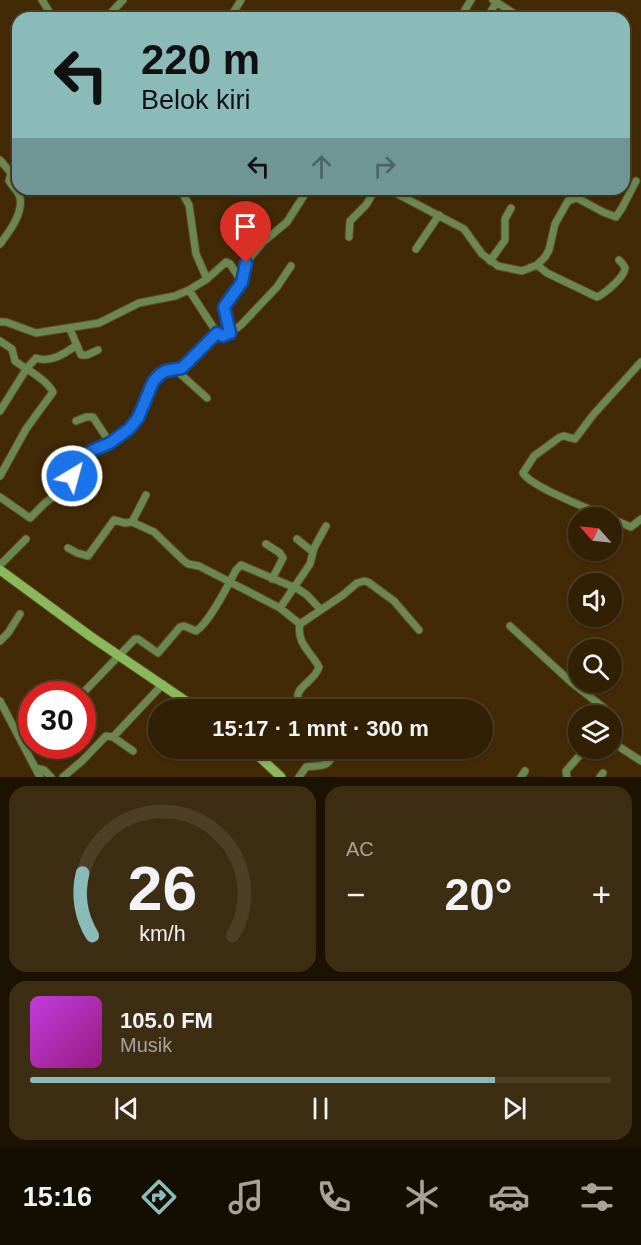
<!DOCTYPE html>
<html lang="id">
<meta charset="utf-8">
<style>
:root{--surface:#322004;--page:#3d2d13;--text:#f1f3f6;--muted:#a8a39a;--line:#4d3e26;--accent:#8bbbb9}
body{margin:0;font-family:Helvetica,sans-serif;background:var(--page);color:var(--text);height:100vh;display:flex;flex-direction:column;font-size:22px;white-space:nowrap}
*{box-sizing:border-box;margin:0}
p{font-size:20px;color:var(--muted)}
.icon{flex:none;width:33px;height:33px;fill:none;stroke:currentColor;stroke-width:2;stroke-linecap:round;stroke-linejoin:round}
.map{position:relative;height:777px;overflow:hidden}
.drawer{display:flex;flex-direction:column;gap:9px;padding:9px;background:#1c1202;flex:1}
.drawer>*{flex:none}
.hud{position:absolute;left:12px;top:12px;width:618px;height:183px;border-radius:18px;box-shadow:0 2px 4px #0004,0 0 0 2px var(--line);background:#8bbbb9;color:#111;overflow:hidden}
.needle{width:39px;rotate:297deg}
.controls{position:absolute;left:568px;top:507px;display:grid;gap:12px}
.controls a{display:grid;place-items:center;width:54px;height:54px;border-radius:50%;background:var(--surface);box-shadow:0 2px 4px #0004,0 0 0 2px var(--line);font-size:30px}
.speed{position:absolute;left:18px;top:681px;display:flex;gap:12px;font-size:30px;font-weight:700;text-align:center}
.speed>*{display:grid;place-content:center;width:78px;height:78px;border-radius:50%;background:var(--surface);box-shadow:0 2px 4px #0004,0 0 0 2px var(--line);line-height:1}
.speed .limit{border:9px solid #d22;background:#fff;color:#111}
.pin{position:absolute;display:grid;place-items:center;width:51px;height:51px;color:#fff;margin:-62px -26px;border-radius:50% 50% 50% 0;rotate:-45deg;box-shadow:0 0 6px #0007}
.pin .icon{rotate:45deg}
.me{position:absolute;width:66px;margin:-33px;rotate:37deg;stroke-linejoin:round;filter:drop-shadow(0 0 4px #0008)}
.turn{display:flex;align-items:center;gap:21px;height:126px;padding:0 30px;font-size:27px}
.turn .icon{width:78px;height:78px;stroke-width:2.5}
.turn b{display:block;font-size:42px;line-height:51px}
.lanes{display:flex;align-items:center;height:57px;padding:0 30px;background:#0003;justify-content:center;gap:30px;direction:ltr}
.lanes .off{opacity:.35}
.big{font-size:45px;font-weight:600;line-height:1.1}
.drawer .card{flex:1;display:flex;flex-direction:column;justify-content:center;gap:9px;min-width:0;padding:0 21px;border-radius:18px;background:var(--page)}
.drawer .dial{align-items:center;gap:0}
.dial svg{height:156px;overflow:visible;fill:none;stroke:var(--line);stroke-width:7;stroke-linecap:round;text-anchor:middle}
.dial text{fill:var(--text);stroke:none}
.song{display:flex;align-items:center;gap:18px}
.cover{width:72px;height:72px;border-radius:9px;background:linear-gradient(135deg,hsl(290 70% 55%),hsl(310 70% 35%))}
.played{height:6px;border-radius:3px;background:linear-gradient(90deg,var(--accent) 80%,var(--line) 80%)}
.keys{display:flex;justify-content:space-around;direction:ltr}
.heat{display:flex;justify-content:space-between;align-items:center;font-size:33px;direction:ltr}
.drawer .tiles{flex:1;display:grid;gap:9px;grid-template-columns:1fr 1fr}
.card:last-child{grid-column:span 2}
.trip{position:absolute;left:148px;top:699px;width:345px;height:60px;border-radius:30px;background:var(--surface);box-shadow:0 2px 4px #0004,0 0 0 2px var(--line);font-weight:600;line-height:60px;text-align:center}
.menu{display:flex;height:96px;justify-content:space-around;align-items:center;background:#140d02;color:var(--muted)}
.menu .icon{width:42px;height:42px}
.menu .current{color:var(--accent)}
.menu b{font-size:27px;color:var(--text)}
.map>svg:first-child{display:block}
</style>
<div class="map">
<svg width="641" height="777" viewBox="0 0 641 777">
<rect width="100%" height="100%" fill="#432a06"/>
<g fill="none" stroke-linecap="round" stroke-linejoin="round">
<defs>
<path id="street" d="M42,0L53,18
M493,0L521,18
M106,18L123,0
M230,18L241,0
M460,18L471,0
M487,18L496,3
M0,160L11,173
M180,189L189,205L196,254L207,279
M388,189L464,229L482,254L498,266L522,271L537,265L545,257L549,250L555,224L568,201L577,198L603,212L616,217L622,208L636,181
M349,237L350,221L366,205L375,190
M0,244C9,232 23,214 20,198C19,192 12,186 9,181L11,173L18,168
M416,249L439,215
M490,261L505,240V219L511,208
M537,265L547,273L597,297C604,294 625,277 625,268C624,265 621,262 619,260
M189,290L217,333
M0,322H6L36,333L99,323L139,303L175,296L189,290L207,279L226,262L230,264L242,282L248,260L263,242L287,222L308,189
M70,329L81,355H87L98,350
M230,333L241,325L277,287L291,266
M0,341L12,349L15,361C27,370 45,378 53,392L26,429L0,476
M176,370L207,398
M0,411L27,368L36,358C51,363 64,354 77,345
M76,421L86,417H93L110,443
M0,497L30,518L45,503L67,487L71,476L84,458L91,451L102,447L122,434L138,418L144,406L147,394L159,375L165,371L182,368L189,363L215,335L217,333L223,336L230,333L224,307L242,282
M609,518C591,509 531,487 523,473L534,456L560,437L564,436L575,439L593,415L641,362
M612,519L631,527L641,519
M132,522L146,495
M297,539L313,552
M266,544L280,553L283,558L272,579
M68,548L77,553L88,556L114,520L125,523L132,522L154,532L183,560L188,564L199,566L280,608L300,624
M0,565L26,539
M280,608L310,564L314,548L326,526
M510,626L571,682L604,708L610,716
M0,641L8,633L20,614
M67,694L72,691L79,694
M79,694L83,693L135,639H138L158,653L180,627L184,626L196,631C210,622 228,585 236,570L241,565L298,589L307,595L321,610
M0,701L40,777
M302,710C288,685 313,686 319,667C311,652 296,643 300,624L343,595L357,583L364,581L368,582L394,601L419,630
M113,737L163,684
M612,742L641,761
M165,750L167,748
M36,768L44,770L51,777
M63,777L82,761L106,736L113,737L133,751
M299,777L306,767C321,765 331,769 334,748
M521,777L525,771
M567,777L566,771L586,748
M600,777L603,773"/>
<path id="secondary" d="M0,570L90,636L199,710
M250,748L281,777"/>
</defs>
<!-- street casing -->
<use href="#street" stroke="#604826" stroke-width="9"/>
<!-- secondary casing -->
<use href="#secondary" stroke="#604826" stroke-width="11"/>
<!-- street -->
<use href="#street" stroke="#6a884f" stroke-width="7"/>
<!-- secondary -->
<use href="#secondary" stroke="#89b95b" stroke-width="9"/>
</g>
<g fill="none" stroke-linecap="round" stroke-linejoin="round">
<defs>
<path id="route" d="M72,476L84,458L91,451L110,443L129,429L138,418L153,382L159,375L165,371L182,368L217,333L223,336L230,333L224,307L242,282L246,263"/>
</defs>
<!-- route casing -->
<use href="#route" stroke="#114b97" stroke-width="15"/>
<!-- route -->
<use href="#route" stroke="#1a73e8" stroke-width="10"/>
</g>
</svg>
<div class="controls">
<a><svg class="needle" viewBox="-14 -14 28 28"><path d="M0-13l5 13h-10z" fill="#e53935"/><path d="M0 13l5-13h-10z" fill="#a8a39a"/></svg></a>
<a><svg class="icon" aria-label="sound" viewBox="0 0 24 24"><path d="M4 9h4l5-4v14l-5-4H4zM17 9q2 3 0 6"/></svg></a>
<a><svg class="icon" aria-label="search" viewBox="0 0 24 24"><circle cx="10" cy="10" r="6"/><path d="M15 15l6 6"/></svg></a>
<a><svg class="icon" aria-label="layers" viewBox="0 0 24 24"><path d="M12 4l9 5-9 5-9-5zM3 14l9 5 9-5"/></svg></a>
</div>
<div class="speed"><div class="limit">30</div></div>
<div class="pin" style="left:246px;top:263px;background:#d93025"><svg class="icon" aria-label="arrive" viewBox="0 0 24 24"><path d="M6 21V4h12l-3 4 3 4H6"/></svg></div>
<svg class="me" style="left:72px;top:476px" viewBox="-20 -20 40 40"><circle r="17" fill="#1a73e8" stroke="#fff" stroke-width="3"/><path d="M0-11L8 9 0 5-8 9z" fill="#fff"/></svg>
<div class="trip">15:17 · 1 mnt · 300 m</div>
<div class="hud">
<div class="turn"><svg class="icon" aria-label="left" viewBox="0 0 24 24"><path d="M17 20v-9H6M10 6l-5 5 5 5"/></svg><div><b>220 m</b>Belok kiri</div></div>
<div class="lanes"><svg class="icon" aria-label="left" viewBox="0 0 24 24"><path d="M17 20v-9H6M10 6l-5 5 5 5"/></svg><svg class="icon off" aria-label="ahead" viewBox="0 0 24 24"><path d="M12 20V5M6 11l6-6 6 6"/></svg><svg class="icon off" aria-label="right" viewBox="0 0 24 24"><path d="M7 20v-9h11M14 6l5 5-5 5"/></svg></div>
</div>
</div>
<section class="drawer">
<div class="tiles">
<div class="card dial"><svg viewBox="0 0 100 80">
<path d="M14 69A42 42 0 1 1 86 69"/>
<path d="M14 69A42 42 0 0 1 9 37" stroke="#8bbbb9"/>
<text x="50" y="56" font-size="32" font-weight="700">26</text>
<text x="50" y="72" font-size="11">km/h</text>
</svg></div>
<div class="card"><p>AC</p>
<div class="heat"><a>−</a><b class="big">20°</b><a>+</a></div>
</div>
<div class="card">
<div class="song"><i class="cover"></i><div><b>105.0 FM</b><p>Musik</p></div></div>
<div class="played"></div>
<div class="keys"><svg class="icon" aria-label="previous" viewBox="0 0 24 24"><path d="M18 5L8 12l10 7zM5 5v14"/></svg><svg class="icon" aria-label="pause" viewBox="0 0 24 24"><path d="M8 5v14M16 5v14"/></svg><svg class="icon" aria-label="next" viewBox="0 0 24 24"><path d="M6 5l10 7-10 7zM19 5v14"/></svg></div>
</div>
</div>
</section>
<nav class="menu">
<b>15:16</b>
<svg class="icon current" aria-label="directions" viewBox="0 0 24 24"><path d="M12 3l9 9-9 9-9-9zM9 14v-3h6M13 9l2 2-2 2"/></svg>
<svg class="icon" aria-label="music" viewBox="0 0 24 24"><path d="M9 18V5l10-2v13"/><circle cx="6" cy="18" r="3"/><circle cx="16" cy="16" r="3"/></svg>
<svg class="icon" aria-label="phone" viewBox="0 0 24 24"><path d="M5 4h4l2 5-3 2q2 4 5 5l2-3 5 2v4C11 20 4 13 5 4z"/></svg>
<svg class="icon" aria-label="climate" viewBox="0 0 24 24"><path d="M12 3v18M4 7l16 10M4 17L20 7"/></svg>
<svg class="icon" aria-label="car" viewBox="0 0 24 24"><path d="M5 17H2v-5l4-1 3-4h7l3 4 3 1v5h-3M9 17h6M6 11h13"/><circle cx="7" cy="17" r="2"/><circle cx="17" cy="17" r="2"/></svg>
<svg class="icon" aria-label="filters" viewBox="0 0 24 24"><path d="M4 7h16M4 17h16"/><circle cx="9" cy="7" r="2"/><circle cx="15" cy="17" r="2"/></svg>
</nav>
